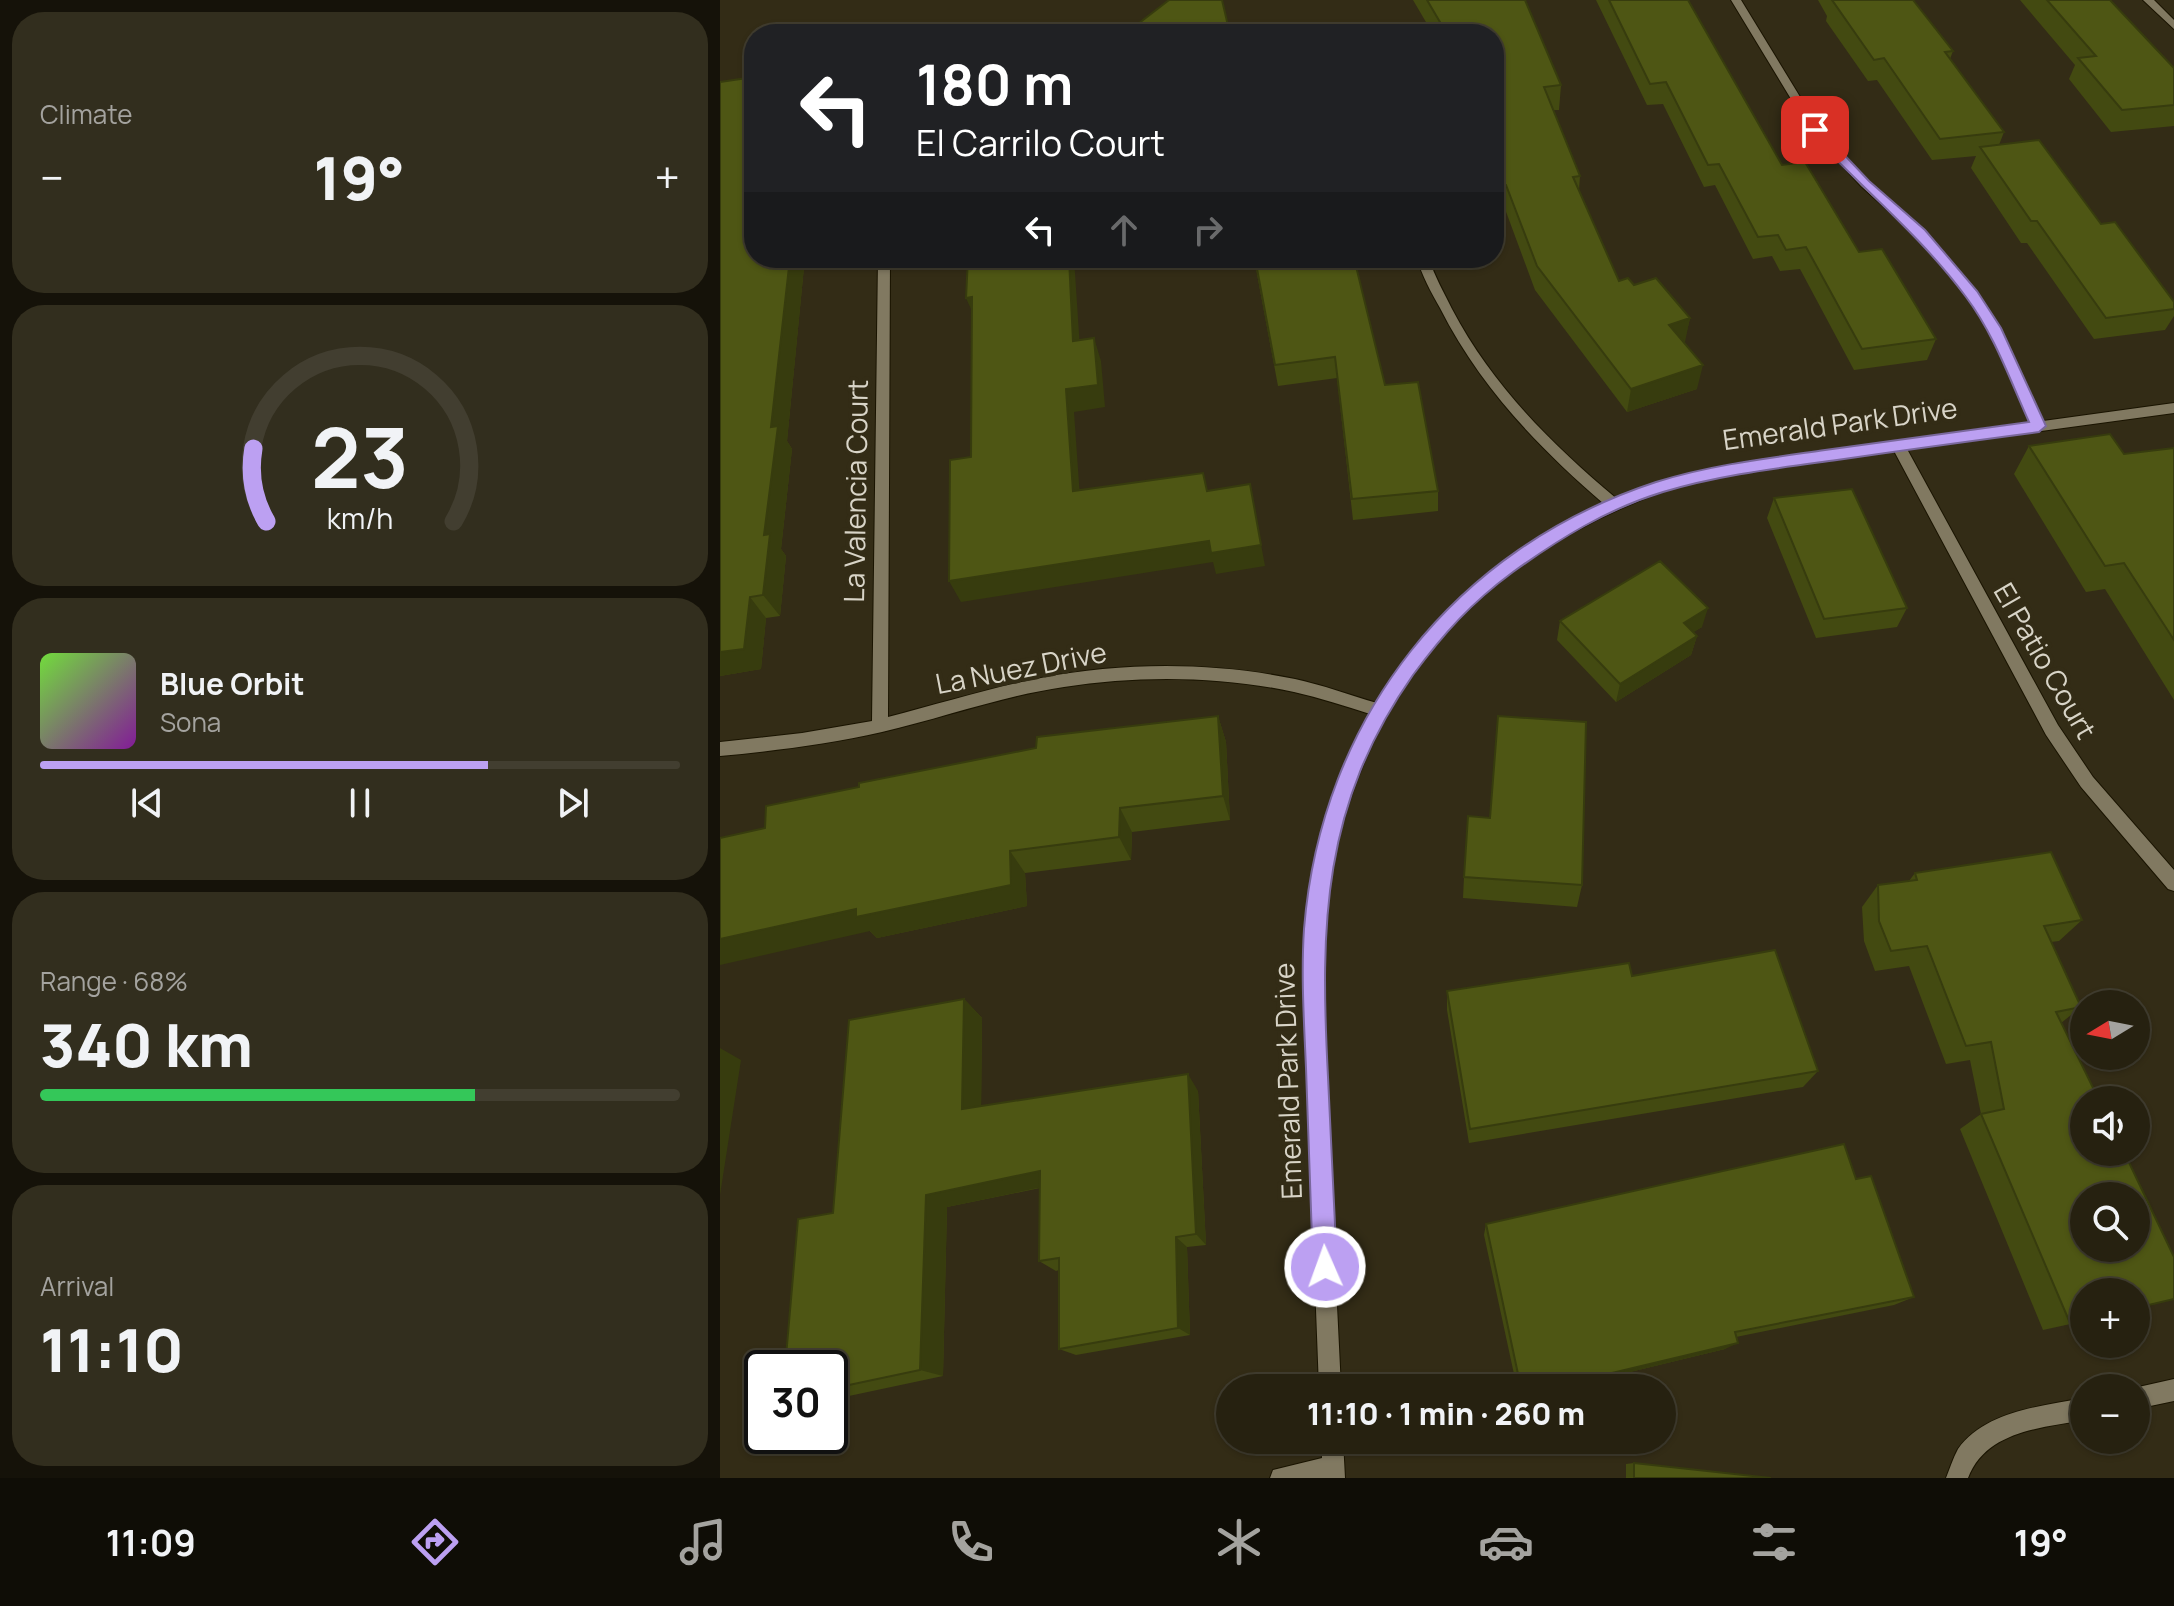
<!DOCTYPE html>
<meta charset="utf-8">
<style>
:root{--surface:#262110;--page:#322e1e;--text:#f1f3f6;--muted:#a4a39f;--line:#423e30;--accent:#bca0f2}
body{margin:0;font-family:Manrope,sans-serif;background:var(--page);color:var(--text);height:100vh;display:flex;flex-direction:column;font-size:30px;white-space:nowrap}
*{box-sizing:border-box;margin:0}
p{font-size:26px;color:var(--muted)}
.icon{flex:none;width:44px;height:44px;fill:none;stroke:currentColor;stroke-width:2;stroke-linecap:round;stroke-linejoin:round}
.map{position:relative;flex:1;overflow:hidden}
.sheet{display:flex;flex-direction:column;gap:12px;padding:12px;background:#151209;width:720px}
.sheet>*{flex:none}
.guide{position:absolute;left:24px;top:24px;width:760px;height:244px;border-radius:32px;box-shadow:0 2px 6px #0004,0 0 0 2px var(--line);background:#202124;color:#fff;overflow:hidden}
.needle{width:52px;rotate:260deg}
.buttons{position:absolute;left:1350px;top:990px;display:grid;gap:16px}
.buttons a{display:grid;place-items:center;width:80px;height:80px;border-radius:50%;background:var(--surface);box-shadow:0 2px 6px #0004,0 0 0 2px var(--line);font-size:40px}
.speed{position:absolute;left:24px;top:1350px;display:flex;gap:16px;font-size:40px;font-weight:700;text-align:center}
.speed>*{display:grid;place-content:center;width:104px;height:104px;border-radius:50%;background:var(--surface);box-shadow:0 2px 6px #0004,0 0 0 2px var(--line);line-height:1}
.speed .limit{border:4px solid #111;border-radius:12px;background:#fff;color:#111}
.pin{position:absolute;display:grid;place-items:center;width:68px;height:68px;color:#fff;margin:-34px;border-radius:16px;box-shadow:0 4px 12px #0006}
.me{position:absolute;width:88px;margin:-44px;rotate:358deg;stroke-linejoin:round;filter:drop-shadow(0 0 6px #0008)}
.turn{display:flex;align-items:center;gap:28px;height:168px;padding:0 40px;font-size:36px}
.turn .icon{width:104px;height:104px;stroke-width:2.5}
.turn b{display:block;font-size:56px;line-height:68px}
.lanes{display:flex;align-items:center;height:76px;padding:0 40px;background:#0003;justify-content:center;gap:40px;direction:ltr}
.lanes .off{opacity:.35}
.big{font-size:60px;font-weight:800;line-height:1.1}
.sheet .card{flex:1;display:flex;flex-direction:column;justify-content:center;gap:12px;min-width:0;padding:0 28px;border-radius:32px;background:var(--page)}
.sheet .dial{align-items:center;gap:0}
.dial svg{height:208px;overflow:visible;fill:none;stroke:var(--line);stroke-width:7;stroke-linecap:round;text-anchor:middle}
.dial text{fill:var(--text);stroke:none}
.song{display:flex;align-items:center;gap:24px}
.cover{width:96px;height:96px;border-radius:12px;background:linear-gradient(135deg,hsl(100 70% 55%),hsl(290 70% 35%))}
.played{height:8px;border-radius:4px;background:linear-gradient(90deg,var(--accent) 70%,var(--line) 70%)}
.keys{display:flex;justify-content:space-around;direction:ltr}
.heat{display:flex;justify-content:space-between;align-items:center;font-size:44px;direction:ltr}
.charge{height:12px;border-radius:6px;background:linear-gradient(90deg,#34c759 68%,var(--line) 0)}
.trip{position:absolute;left:496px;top:1374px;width:460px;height:80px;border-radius:40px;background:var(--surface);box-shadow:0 2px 6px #0004,0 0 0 2px var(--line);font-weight:800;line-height:80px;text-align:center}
.tab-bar{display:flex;height:128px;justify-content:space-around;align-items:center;background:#0f0d06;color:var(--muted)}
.tab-bar .icon{width:56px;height:56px}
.tab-bar .active{color:var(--accent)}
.tab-bar b{font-size:36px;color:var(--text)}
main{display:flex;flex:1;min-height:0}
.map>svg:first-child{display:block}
</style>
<main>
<section class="sheet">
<div class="card"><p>Climate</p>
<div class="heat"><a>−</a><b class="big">19°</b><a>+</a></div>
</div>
<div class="card dial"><svg viewBox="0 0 100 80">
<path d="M14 69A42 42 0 1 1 86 69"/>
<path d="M14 69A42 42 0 0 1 9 41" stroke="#bca0f2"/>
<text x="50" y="56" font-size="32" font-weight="700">23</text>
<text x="50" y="72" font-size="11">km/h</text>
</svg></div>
<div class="card">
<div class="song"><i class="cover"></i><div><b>Blue Orbit</b><p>Sona</p></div></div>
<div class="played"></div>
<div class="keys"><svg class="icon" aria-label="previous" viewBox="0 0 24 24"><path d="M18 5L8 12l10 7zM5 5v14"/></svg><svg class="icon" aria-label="pause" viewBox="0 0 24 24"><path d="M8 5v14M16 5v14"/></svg><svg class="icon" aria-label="next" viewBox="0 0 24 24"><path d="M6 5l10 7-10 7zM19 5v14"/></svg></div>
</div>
<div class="card"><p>Range · 68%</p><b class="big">340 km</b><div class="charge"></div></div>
<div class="card"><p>Arrival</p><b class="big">11:10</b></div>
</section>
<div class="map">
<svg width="1454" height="1478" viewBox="0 0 1454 1478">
<rect width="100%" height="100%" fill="#332c16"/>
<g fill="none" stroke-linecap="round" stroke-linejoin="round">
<defs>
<path id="minor" d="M1011,0H1021L1099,128L1149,182L1204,230L1256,291L1280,328L1323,421L1454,403V413L1187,449L1338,725L1373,777L1454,870V891L1448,889L1361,787L1326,735L1174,451C1097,462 1015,465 942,492C717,573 598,757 602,994L621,1388H599L584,994C583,922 592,849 618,781C627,758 639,736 650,714C625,706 600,698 574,692C500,676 419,675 344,687C282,696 223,718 162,732C109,744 54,751 0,756V742L82,733L152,721L158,258H170L168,717C219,704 269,688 321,678C403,662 493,662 575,679C603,685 629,695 657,703C668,686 679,668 691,652C739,588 811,535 884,504C818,447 760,387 720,308C711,292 702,276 697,258H709C714,276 724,292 732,309C772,385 831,444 897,499L937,483L1012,464L1311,422L1268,328L1248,297L1196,236L1141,186L1091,132Z
M1423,0H1434L1454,20V29Z
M1454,1379V1401L1416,1409L1414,1388Z
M1364,1398V1420C1321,1428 1266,1431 1248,1478H1226C1230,1468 1233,1458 1238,1449C1265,1411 1322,1406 1364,1398Z
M601,1440H623L625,1478H550L553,1470L602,1458Z"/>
</defs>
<!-- minor casing -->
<use href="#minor" stroke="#1a1401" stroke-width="2"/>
<!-- minor -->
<use href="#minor" fill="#817961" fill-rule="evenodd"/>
</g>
<!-- wall -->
<path fill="#434a11" d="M693,0H805L841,85L839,110H833L860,176L859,190L899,281L914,285L970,318L964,343L977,389L907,412L815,290L785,209L776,210L774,203V34H713Z
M876,0H968L1062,165L1216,339L1207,360L1134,370L1080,269L1060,271L1052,256L1033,259L995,185L984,187L943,104L927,105Z
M1098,0H1193L1233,51L1230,59L1284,132L1279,145L1381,224L1454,302V316L1445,330L1374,339L1307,243H1301L1251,168L1256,156L1212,160L1157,80L1148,81L1106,21L1107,16Z
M1300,0H1390L1454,68V126L1391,132L1349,79L1355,65Z
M0,82L34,258L84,267L67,441L72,449L61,549L66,556L60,616L46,618L41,669L0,676Z
M534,258L665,385L718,491V511L633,520L617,378L558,386Z
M1309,446L1404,454L1454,448V700L1385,589L1366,592L1294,474Z
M1054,498L1187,608L1177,627L1096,638L1047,518Z
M840,621L982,627L973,632L977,636L971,655L896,702L837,640Z
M498,716L506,742L510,820L412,832L411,860L305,873L307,906L157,938L45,828Z
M1195,873L1362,920L1339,941L1331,942L1361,1007L1341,1023L1454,1299L1416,1309V1292H1364V1321L1323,1330L1240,1129L1261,1114L1250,1060L1226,1064L1189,966L1155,971L1144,941L1142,907L1158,885L1189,881Z
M744,877L862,885L857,907L743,898Z
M912,976L1098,1071L1083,1087L749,1143L727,1010V991Z
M244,999L262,1018L261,1106L478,1091L486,1245L467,1247L470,1335L356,1355L339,1349V1270L336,1271L319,1261L320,1188L227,1207L223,1376L110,1400L113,1213Z
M1136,1179L1194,1297L1174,1305L1016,1337L1005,1349L844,1388H797L764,1235L766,1224Z
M914,1463L1051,1478H906V1464Z"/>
<!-- shaded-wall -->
<path fill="#373c0e" d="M34,168V213L28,202Z
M70,258H79L84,267L67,441L72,449L61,549L66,556L60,616L43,595L44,535L51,427Z
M349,258H354L361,364L353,341Z
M252,297L256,320L246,298Z
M970,318L965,342L945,349L949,325Z
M374,338L381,361L385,407L354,412L361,512L353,491L346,389Z
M983,365L977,389L907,412L911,389Z
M530,484L545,566L496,574L493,562L241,602L229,581Z
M30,597L46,618L41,669L0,676V652Z
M988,608L982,627L958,642L964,623Z
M977,636L971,655L896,702L900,684Z
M498,716L506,742L510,820L503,796Z
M400,808L412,832L411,860L399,837Z
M290,851L305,873L307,906L157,938L150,931L0,965V939Z
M244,999L262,1018L261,1124L242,1109Z
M0,1048L21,1060L0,1195Z
M468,1074L478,1091L486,1245L476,1234Z
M320,1171L337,1184L227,1207L223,1376L200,1370L206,1195Z
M456,1237L467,1247L470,1335L458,1328Z
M1018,1343L1005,1349L844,1388H829Z"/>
<!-- building -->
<path fill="#4e5614" stroke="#373c0e" stroke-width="2" fill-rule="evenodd" d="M449,0H502L510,34H415L414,27Z
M707,0H805L841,85L824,87L860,176L853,177L899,281L908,278L914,285L936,278L970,318L949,325L983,365L911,389L817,266L786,185L777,186L774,176V34H727Z
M889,0H968L1062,165L1085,162L1139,252L1162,249L1216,339L1142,349L1086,247L1066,250L1058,235L1038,237L999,164L988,165L946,82L930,84Z
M1112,0H1193L1233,51L1225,52L1284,132L1220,139L1164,58L1154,60Z
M1327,0H1390L1454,68V105L1402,110L1358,58L1376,56Z
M273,30L278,34H262Z
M34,77V168L28,202L34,201V258H70L51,427L58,426L44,535L50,534L43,595L30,597L24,649L0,652V82Z
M1319,140L1381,224L1395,222L1454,302V309L1386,318L1317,221H1311L1260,147Z
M248,258H349L353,341L374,338L378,385L346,389L353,491L483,473L487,491L530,484L541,545L491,553L489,541L229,581L230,460L251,457L252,297L246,298Z
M535,258H634L665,385L698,382L718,491L632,499L615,357L555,365Z
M1390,434L1404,454L1454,448V640L1404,563L1385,566L1309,446Z
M1132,489L1187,608L1104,619L1054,498Z
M940,561L988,608L964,623L977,636L900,684L840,621Z
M498,716L503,796L400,808L399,837L290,851L291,885L136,917V909L0,939V838L45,828L46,806L139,787V783L316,748L317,737Z
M778,716L866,722L862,885L744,877L748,816L770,818Z
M1331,852L1362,920L1324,926L1361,1007L1336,1012L1379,1100H1364V1152H1404L1454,1257V1299L1416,1308V1292H1364V1320L1350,1323L1261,1114L1284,1109L1271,1042L1246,1046L1207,946L1171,951L1159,921L1158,885L1197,880L1195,873ZM1364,1196H1416V1248H1364Z
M1055,950L1098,1071L750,1129L727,991L909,963L912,976Z
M244,999L242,1109L468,1074L476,1234L456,1237L458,1328L339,1349V1258L319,1261L320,1171L206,1195L200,1370L110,1389V1368H65L78,1219L113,1213L129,1020Z
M1124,1144L1136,1179L1151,1176L1194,1297L1015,1332L1018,1343L829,1388H801L766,1224Z
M914,1463L1051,1478H914Z"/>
<!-- route -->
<path fill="#bca0f2" stroke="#7a689d" stroke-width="2" d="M1090,128H1099L1149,181L1205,230L1257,291L1281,328L1326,426L1319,432C1251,441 1184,450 1117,460C1059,468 999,475 943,492C887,509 839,539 793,572C751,603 724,633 693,675C602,805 600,924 608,1077C611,1140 614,1204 617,1267L613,1275L605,1279L597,1275L593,1267C591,1201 588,1134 586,1068C584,1022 581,975 584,929C601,717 735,548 936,482C990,465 1049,458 1105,450C1173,441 1241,431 1309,422C1290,380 1274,334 1246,297C1201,236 1142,188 1090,133Z"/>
<g text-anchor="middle" stroke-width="8" stroke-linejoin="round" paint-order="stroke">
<!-- street labels -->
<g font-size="28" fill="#d8d4c7" stroke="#332c16">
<text transform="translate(1120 424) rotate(-8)" y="10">Emerald Park Drive</text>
<text transform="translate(136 491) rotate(-89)" y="10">La Valencia Court</text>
<text transform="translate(1325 661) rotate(60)" y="10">El Patio Court</text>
<text transform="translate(301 668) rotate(-11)" y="10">La Nuez Drive</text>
<text transform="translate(568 1081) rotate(-92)" y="10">Emerald Park Drive</text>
</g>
</g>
</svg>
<div class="buttons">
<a><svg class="needle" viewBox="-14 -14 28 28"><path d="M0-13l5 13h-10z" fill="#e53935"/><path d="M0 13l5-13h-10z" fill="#a4a39f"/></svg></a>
<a><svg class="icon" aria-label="sound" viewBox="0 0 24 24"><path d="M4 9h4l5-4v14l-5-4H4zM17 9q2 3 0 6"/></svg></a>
<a><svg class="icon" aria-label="search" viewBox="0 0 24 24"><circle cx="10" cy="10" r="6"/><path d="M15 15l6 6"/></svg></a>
<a>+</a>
<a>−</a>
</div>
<div class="speed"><div class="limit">30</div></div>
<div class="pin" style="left:1095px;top:130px;background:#d93025"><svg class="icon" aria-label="arrive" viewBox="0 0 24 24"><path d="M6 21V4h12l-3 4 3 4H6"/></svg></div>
<svg class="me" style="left:605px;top:1267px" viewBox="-20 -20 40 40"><circle r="17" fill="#bca0f2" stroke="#fff" stroke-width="3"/><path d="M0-11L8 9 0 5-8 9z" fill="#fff"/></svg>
<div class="trip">11:10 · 1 min · 260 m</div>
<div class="guide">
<div class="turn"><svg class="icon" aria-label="left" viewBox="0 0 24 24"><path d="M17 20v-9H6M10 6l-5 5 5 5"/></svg><div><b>180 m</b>El Carrilo Court</div></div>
<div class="lanes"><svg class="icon" aria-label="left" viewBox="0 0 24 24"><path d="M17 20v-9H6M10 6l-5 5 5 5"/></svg><svg class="icon off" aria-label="ahead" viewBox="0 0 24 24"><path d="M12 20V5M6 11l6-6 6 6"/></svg><svg class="icon off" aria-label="right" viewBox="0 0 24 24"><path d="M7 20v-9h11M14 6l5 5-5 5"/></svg></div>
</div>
</div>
</main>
<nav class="tab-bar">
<b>11:09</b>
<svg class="icon active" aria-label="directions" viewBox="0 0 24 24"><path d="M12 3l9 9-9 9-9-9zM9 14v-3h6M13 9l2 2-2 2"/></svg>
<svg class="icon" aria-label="music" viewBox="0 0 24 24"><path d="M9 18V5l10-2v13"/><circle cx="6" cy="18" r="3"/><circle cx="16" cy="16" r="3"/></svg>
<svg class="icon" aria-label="phone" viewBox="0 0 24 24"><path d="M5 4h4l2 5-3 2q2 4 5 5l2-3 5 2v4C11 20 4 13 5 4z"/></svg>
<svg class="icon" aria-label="climate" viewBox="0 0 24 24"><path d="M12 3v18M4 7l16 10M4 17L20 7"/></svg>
<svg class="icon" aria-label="car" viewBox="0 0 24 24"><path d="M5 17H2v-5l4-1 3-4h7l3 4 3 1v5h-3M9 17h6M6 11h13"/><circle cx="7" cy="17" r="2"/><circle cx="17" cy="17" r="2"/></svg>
<svg class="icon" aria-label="filters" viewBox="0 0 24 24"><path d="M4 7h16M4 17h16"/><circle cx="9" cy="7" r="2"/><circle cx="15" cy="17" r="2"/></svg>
<b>19°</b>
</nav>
